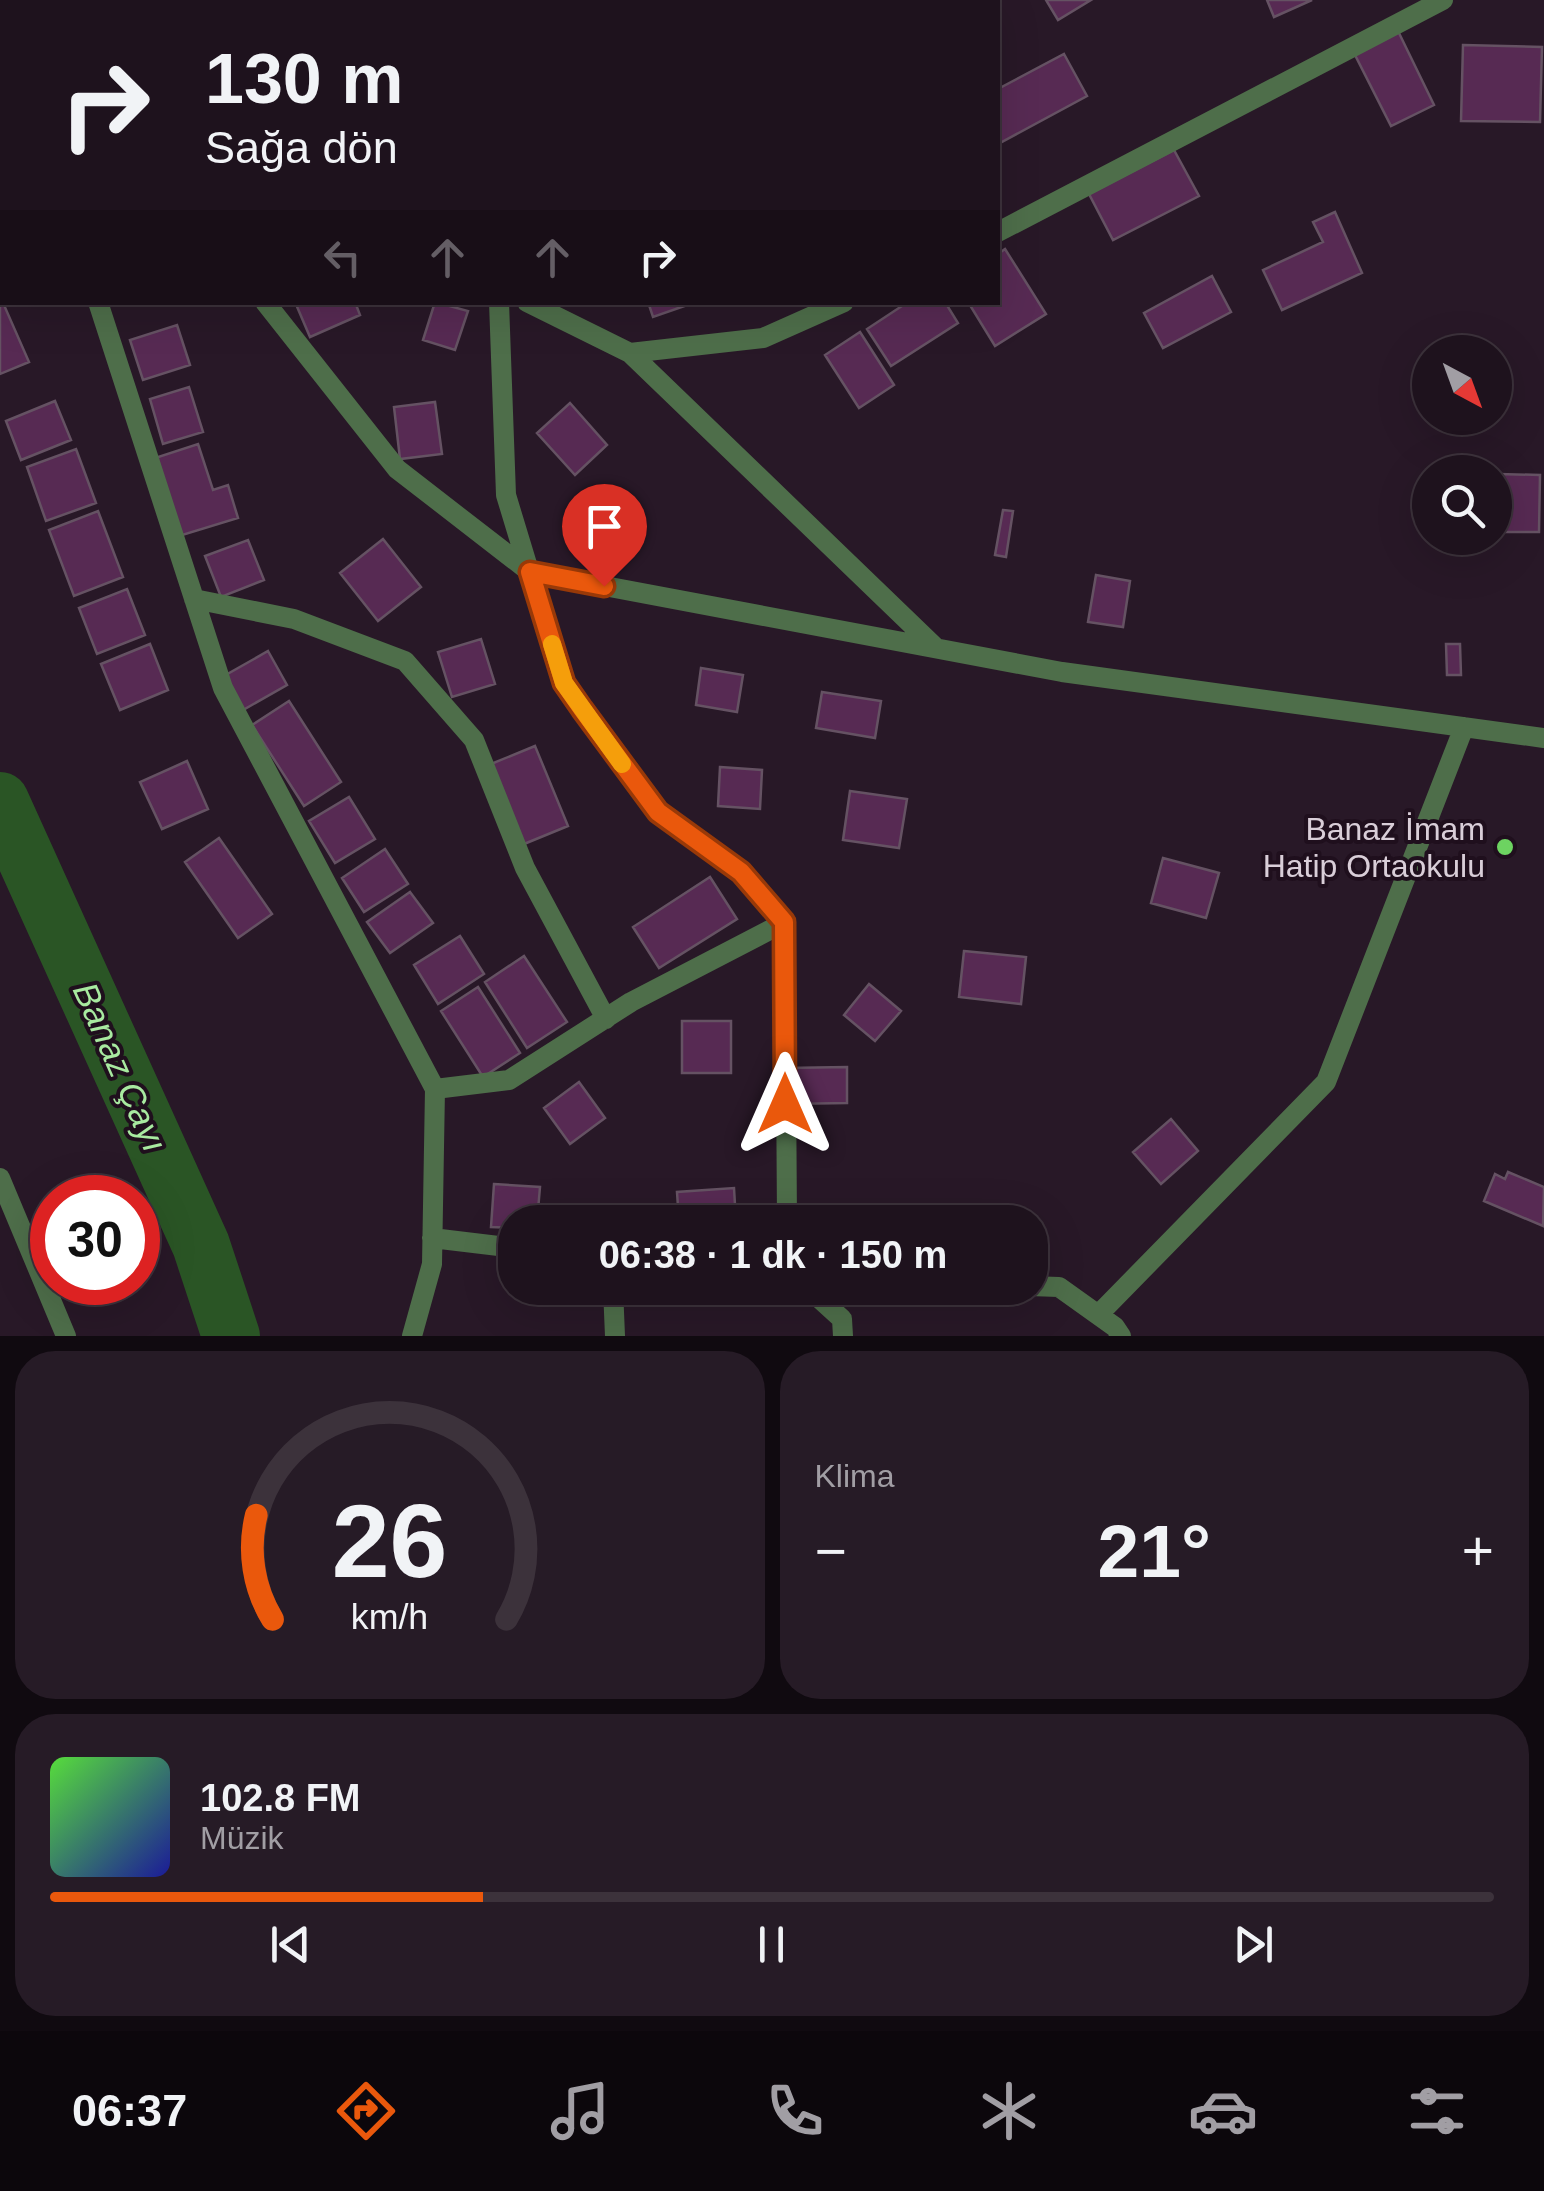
<!DOCTYPE html>
<html lang="tr">
<meta charset="utf-8">
<style>
:root{--surface:#1e121d;--page:#261b26;--text:#f1f3f6;--muted:#a19ea4;--line:#3c323b;--accent:#ea580c}
body{margin:0;font-family:Arial,sans-serif;background:var(--page);color:var(--text);height:100vh;display:flex;flex-direction:column;font-size:38px;white-space:nowrap}
*{box-sizing:border-box;margin:0}
p{font-size:32px;color:var(--muted)}
.icon{flex:none;width:55px;height:55px;fill:none;stroke:currentColor;stroke-width:2;stroke-linecap:round;stroke-linejoin:round}
.map{position:relative;height:1336px;overflow:hidden}
.details{display:flex;flex-direction:column;gap:15px;padding:15px;background:#100a10;flex:1}
.details>*{flex:none}
.banner{position:absolute;left:0px;top:0px;width:1000px;height:305px;box-shadow:0 10px 40px #0002,0 0 0 2px var(--line);background:#1e121d;color:var(--text);overflow:hidden}
.needle{width:65px;rotate:139deg}
.tools{position:absolute;left:1412px;top:335px;display:grid;gap:20px}
.tools a{display:grid;place-items:center;width:100px;height:100px;border-radius:50%;background:var(--surface);box-shadow:0 10px 40px #0002,0 0 0 2px var(--line);font-size:50px}
.speed{position:absolute;left:30px;top:1175px;display:flex;gap:20px;font-size:50px;font-weight:700;text-align:center}
.speed>*{display:grid;place-content:center;width:130px;height:130px;border-radius:50%;background:var(--surface);box-shadow:0 10px 40px #0002,0 0 0 2px var(--line);line-height:1}
.speed .limit{border:15px solid #d22;background:#fff;color:#111}
.pin{position:absolute;display:grid;place-items:center;width:85px;height:85px;color:#fff;margin:-102px -42px;border-radius:50% 50% 50% 0;rotate:-45deg;box-shadow:0 0 10px #0007}
.pin .icon{rotate:45deg}
.me{position:absolute;width:110px;margin:-55px;rotate:0deg;stroke-linejoin:round;filter:drop-shadow(0 0 8px #0008)}
.turn{display:flex;align-items:center;gap:35px;height:210px;padding:0 40px;font-size:45px}
.turn .icon{width:130px;height:130px;stroke-width:2.5}
.turn b{display:block;font-size:70px;line-height:85px}
.lanes{display:flex;align-items:center;height:95px;padding:0 40px;background:#0003;justify-content:center;gap:50px;direction:ltr}
.lanes .off{opacity:.35}
.big{font-size:75px;font-weight:800;line-height:1.1}
.details .widget{flex:1;display:flex;flex-direction:column;justify-content:center;gap:15px;min-width:0;padding:0 35px;border-radius:40px;background:var(--page)}
.details .dial{align-items:center;gap:0}
.dial svg{height:260px;overflow:visible;fill:none;stroke:var(--line);stroke-width:7;stroke-linecap:round;text-anchor:middle}
.dial text{fill:var(--text);stroke:none}
.song{display:flex;align-items:center;gap:30px}
.cover{width:120px;height:120px;border-radius:15px;background:linear-gradient(135deg,hsl(110 70% 55%),hsl(240 70% 35%))}
.played{height:10px;border-radius:5px;background:linear-gradient(90deg,var(--accent) 30%,var(--line) 30%)}
.keys{display:flex;justify-content:space-around;direction:ltr}
.heat{display:flex;justify-content:space-between;align-items:center;font-size:55px;direction:ltr}
.details .tiles{flex:1;display:grid;gap:15px;grid-template-columns:1fr 1fr}
.widget:last-child{grid-column:span 2}
.trip{position:absolute;left:498px;top:1205px;width:550px;height:100px;border-radius:40px;background:var(--surface);box-shadow:0 10px 40px #0002,0 0 0 2px var(--line);font-weight:800;line-height:100px;text-align:center}
.dock{display:flex;height:160px;justify-content:space-around;align-items:center;background:#0c070c;color:var(--muted)}
.dock .icon{width:70px;height:70px}
.dock .selected{color:var(--accent)}
.dock b{font-size:45px;color:var(--text)}
.map>svg:first-child{display:block}
</style>
<div class="map">
<svg width="1544" height="1336" viewBox="0 0 1544 1336">
<rect width="100%" height="100%" fill="#281827"/>
<g fill="none" stroke-linecap="round" stroke-linejoin="round">
<!-- river -->
<path stroke="#2a5525" stroke-width="58" d="M0,801L201,1245L231,1336"/>
</g>
<!-- building -->
<path fill="#572a53" stroke="#655263" stroke-width="2.5" d="M1046,0H1091L1058,20Z
M1267,0H1312L1274,17Z
M1398,31L1434,105L1391,126L1354,53Z
M1463,45L1542,47L1540,122L1461,121Z
M1064,54L1087,96L1000,143L998,138V89Z
M1174,150L1199,196L1113,240L1089,194Z
M1335,212L1362,273L1282,310L1263,270L1323,242L1313,222Z
M1005,249L1046,314L995,346L968,302H998V254Z
M1212,276L1231,312L1163,348L1144,313Z
M0,296L29,362L0,374Z
M295,302H355L360,315L310,337Z
M435,302L468,311L455,350L423,340Z
M648,302H696L653,317Z
M908,302H945L958,323L891,366L867,329Z
M177,325L190,365L143,380L130,340Z
M860,332L894,385L859,408L825,355Z
M189,387L203,432L163,444L150,399Z
M55,401L71,440L21,460L6,421Z
M435,402L442,454L400,459L394,407Z
M570,403L607,445L575,475L537,433Z
M198,444L213,490L228,485L238,518L179,536L155,458Z
M76,449L96,503L46,521L27,467Z
M1498,474L1540,475L1539,532H1497Z
M1003,510L1013,511L1006,557L995,555Z
M98,511L123,577L74,596L49,530Z
M383,539L421,587L378,621L340,573Z
M248,540L264,580L221,597L205,556Z
M1096,575L1130,581L1123,627L1088,622Z
M127,589L145,635L97,654L79,608Z
M481,639L495,684L452,697L438,652Z
M150,644L168,690L120,710L101,664Z
M1446,644H1460L1461,675H1447Z
M268,651L287,685L243,710L224,676Z
M701,668L743,675L737,712L696,705Z
M822,692L881,701L875,738L816,728Z
M289,701L341,782L304,806L252,725Z
M535,746L568,826L524,844L491,764Z
M187,761L208,809L162,829L140,782Z
M720,767L762,770L760,809L718,806Z
M850,791L907,799L899,848L843,840Z
M349,797L375,839L335,863L309,821Z
M219,838L272,914L238,938L185,862Z
M385,849L408,884L364,912L342,878Z
M1163,858L1219,873L1206,918L1151,903Z
M710,877L737,919L659,968L633,927Z
M410,892L433,923L390,953L367,922Z
M460,936L484,974L438,1004L414,965Z
M964,951L1026,957L1021,1004L959,997Z
M524,956L567,1022L527,1048L485,982Z
M869,984L901,1011L875,1041L844,1015Z
M478,987L520,1053L483,1077L441,1011Z
M682,1021H731V1073H682Z
M847,1067V1103L786,1104V1068Z
M579,1082L605,1118L570,1144L544,1108Z
M1171,1119L1198,1151L1161,1184L1133,1152Z
M1508,1172L1544,1187L1543,1226L1484,1201L1495,1174L1505,1179Z
M494,1184L540,1187L537,1222H515V1228L491,1227Z
M734,1188L736,1222H679L677,1192Z
M958,1207L1012,1209V1222H957Z"/>
<g fill="none" stroke-linecap="round" stroke-linejoin="round">
<!-- minor -->
<path stroke="#4e6e4a" stroke-width="20" d="M13,0L14,2
M818,0L819,2
M722,2L726,0
M0,73L2,79
M998,232L1443,0
M98,302L223,688L435,1089L432,1264L412,1336
M265,302L397,469L530,572L1062,672L1544,738
M499,302L506,495L563,683L658,812L741,872L785,922L787,1222
M527,302L630,353L763,338L844,302
M630,353L936,648
M194,599L294,619L405,661L474,740L525,868L606,1019
M435,1089L509,1080L631,1002L785,922
M0,1178L66,1336
M432,1238L515,1248
M1030,1286L1059,1287L1115,1327L1121,1336
M613,1288L615,1336
M808,1288L842,1319L843,1336
M1098,1315L1326,1082L1464,727"/>
<!-- tertiary -->
<path stroke="#4e6e4a" stroke-width="20" d="M94,2L98,0
M0,63L2,61"/>
</g>
<g fill="none" stroke-linecap="round" stroke-linejoin="round">
<defs>
<path id="route" d="M604,586L530,572L564,683L582,709L658,812L741,872L784,922L785,1104"/>
</defs>
<!-- route casing -->
<use href="#route" stroke="#983908" stroke-width="25"/>
<!-- route -->
<use href="#route" stroke="#ea580c" stroke-width="18"/>
<!-- slow -->
<path stroke="#f59e0b" stroke-width="18" d="M552,644L564,683L622,764"/>
</g>
<!-- markers -->
<circle fill="#6dd361" stroke="#1f0f1d" stroke-width="4" cx="1505" cy="847" r="10"/>
<g text-anchor="middle" stroke-width="8" stroke-linejoin="round" paint-order="stroke">
<!-- poi labels -->
<g font-size="32" fill="#d9ced8" stroke="#1f0f1d" text-anchor="end">
<text x="1485" y="840">Banaz İmam<tspan x="1485" dy="37">Hatip Ortaokulu</tspan></text>
</g>
<!-- water labels -->
<g font-size="35" font-style="italic" fill="#a8eaa0" stroke="#1f0f1d">
<text transform="translate(120 1067) rotate(66)" y="12">Banaz Çayı</text>
</g>
</g>
</svg>
<div class="tools">
<a><svg class="needle" viewBox="-14 -14 28 28"><path d="M0-13l5 13h-10z" fill="#e53935"/><path d="M0 13l5-13h-10z" fill="#a19ea4"/></svg></a>
<a><svg class="icon" aria-label="search" viewBox="0 0 24 24"><circle cx="10" cy="10" r="6"/><path d="M15 15l6 6"/></svg></a>
</div>
<div class="speed"><div class="limit">30</div></div>
<div class="pin" style="left:604px;top:586px;background:#d93025"><svg class="icon" aria-label="arrive" viewBox="0 0 24 24"><path d="M6 21V4h12l-3 4 3 4H6"/></svg></div>
<svg class="me" style="left:785px;top:1104px" viewBox="-20 -20 40 40"><path d="M0-17L14 15 0 8-14 15z" fill="#ea580c" stroke="#fff" stroke-width="4"/></svg>
<div class="trip">06:38 · 1 dk · 150 m</div>
<div class="banner">
<div class="turn"><svg class="icon" aria-label="right" viewBox="0 0 24 24"><path d="M7 20v-9h11M14 6l5 5-5 5"/></svg><div><b>130 m</b>Sağa dön</div></div>
<div class="lanes"><svg class="icon off" aria-label="left" viewBox="0 0 24 24"><path d="M17 20v-9H6M10 6l-5 5 5 5"/></svg><svg class="icon off" aria-label="ahead" viewBox="0 0 24 24"><path d="M12 20V5M6 11l6-6 6 6"/></svg><svg class="icon off" aria-label="ahead" viewBox="0 0 24 24"><path d="M12 20V5M6 11l6-6 6 6"/></svg><svg class="icon" aria-label="right" viewBox="0 0 24 24"><path d="M7 20v-9h11M14 6l5 5-5 5"/></svg></div>
</div>
</div>
<section class="details">
<div class="tiles">
<div class="widget dial"><svg viewBox="0 0 100 80">
<path d="M14 69A42 42 0 1 1 86 69"/>
<path d="M14 69A42 42 0 0 1 9 37" stroke="#ea580c"/>
<text x="50" y="56" font-size="32" font-weight="700">26</text>
<text x="50" y="72" font-size="11">km/h</text>
</svg></div>
<div class="widget"><p>Klima</p>
<div class="heat"><a>−</a><b class="big">21°</b><a>+</a></div>
</div>
<div class="widget">
<div class="song"><i class="cover"></i><div><b>102.8 FM</b><p>Müzik</p></div></div>
<div class="played"></div>
<div class="keys"><svg class="icon" aria-label="previous" viewBox="0 0 24 24"><path d="M18 5L8 12l10 7zM5 5v14"/></svg><svg class="icon" aria-label="pause" viewBox="0 0 24 24"><path d="M8 5v14M16 5v14"/></svg><svg class="icon" aria-label="next" viewBox="0 0 24 24"><path d="M6 5l10 7-10 7zM19 5v14"/></svg></div>
</div>
</div>
</section>
<nav class="dock">
<b>06:37</b>
<svg class="icon selected" aria-label="directions" viewBox="0 0 24 24"><path d="M12 3l9 9-9 9-9-9zM9 14v-3h6M13 9l2 2-2 2"/></svg>
<svg class="icon" aria-label="music" viewBox="0 0 24 24"><path d="M9 18V5l10-2v13"/><circle cx="6" cy="18" r="3"/><circle cx="16" cy="16" r="3"/></svg>
<svg class="icon" aria-label="phone" viewBox="0 0 24 24"><path d="M5 4h4l2 5-3 2q2 4 5 5l2-3 5 2v4C11 20 4 13 5 4z"/></svg>
<svg class="icon" aria-label="climate" viewBox="0 0 24 24"><path d="M12 3v18M4 7l16 10M4 17L20 7"/></svg>
<svg class="icon" aria-label="car" viewBox="0 0 24 24"><path d="M5 17H2v-5l4-1 3-4h7l3 4 3 1v5h-3M9 17h6M6 11h13"/><circle cx="7" cy="17" r="2"/><circle cx="17" cy="17" r="2"/></svg>
<svg class="icon" aria-label="filters" viewBox="0 0 24 24"><path d="M4 7h16M4 17h16"/><circle cx="9" cy="7" r="2"/><circle cx="15" cy="17" r="2"/></svg>
</nav>
